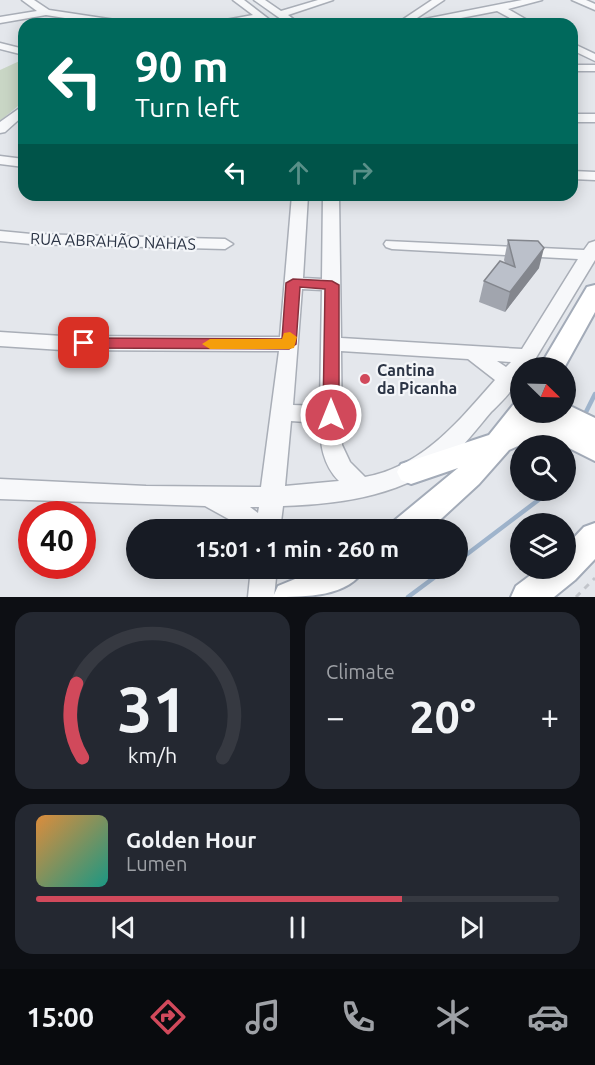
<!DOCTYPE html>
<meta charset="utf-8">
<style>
:root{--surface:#171b24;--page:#242831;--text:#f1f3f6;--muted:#9ea1a6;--line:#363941;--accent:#d1495b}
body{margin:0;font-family:Ubuntu,sans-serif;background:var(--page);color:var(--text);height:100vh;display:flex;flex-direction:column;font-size:22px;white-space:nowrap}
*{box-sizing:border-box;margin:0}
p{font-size:20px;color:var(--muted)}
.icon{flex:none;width:33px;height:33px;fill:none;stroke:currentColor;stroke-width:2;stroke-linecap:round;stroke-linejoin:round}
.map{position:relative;height:597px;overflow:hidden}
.details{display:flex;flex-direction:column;gap:15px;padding:15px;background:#0d0f14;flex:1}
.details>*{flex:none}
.hud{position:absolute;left:18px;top:18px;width:560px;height:183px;border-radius:18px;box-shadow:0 3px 15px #0003;background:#00695c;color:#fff;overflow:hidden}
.needle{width:39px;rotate:113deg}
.controls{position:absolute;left:510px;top:357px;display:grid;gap:12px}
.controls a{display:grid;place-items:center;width:66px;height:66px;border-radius:50%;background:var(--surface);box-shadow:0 3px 15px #0003;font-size:30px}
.speed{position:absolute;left:18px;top:501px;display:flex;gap:12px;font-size:30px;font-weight:700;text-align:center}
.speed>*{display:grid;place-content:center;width:78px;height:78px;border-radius:50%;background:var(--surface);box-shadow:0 3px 15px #0003;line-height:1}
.speed .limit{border:9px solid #d22;background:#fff;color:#111}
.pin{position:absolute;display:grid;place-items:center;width:51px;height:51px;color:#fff;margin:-26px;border-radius:12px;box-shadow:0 3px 9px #0006}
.me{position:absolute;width:66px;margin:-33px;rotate:0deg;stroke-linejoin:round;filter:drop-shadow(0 0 4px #0008)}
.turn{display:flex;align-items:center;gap:21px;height:126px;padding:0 18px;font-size:27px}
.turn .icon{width:78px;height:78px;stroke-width:2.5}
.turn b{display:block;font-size:42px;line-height:51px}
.lanes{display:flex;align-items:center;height:57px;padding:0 18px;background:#0003;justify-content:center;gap:30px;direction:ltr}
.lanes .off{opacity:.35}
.big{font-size:45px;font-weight:700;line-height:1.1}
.details .card{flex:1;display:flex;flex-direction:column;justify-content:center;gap:9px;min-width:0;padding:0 21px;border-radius:18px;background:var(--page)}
.details .dial{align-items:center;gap:0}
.dial svg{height:156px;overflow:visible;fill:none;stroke:var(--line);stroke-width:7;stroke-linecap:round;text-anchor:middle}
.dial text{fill:var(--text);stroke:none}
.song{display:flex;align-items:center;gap:18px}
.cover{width:72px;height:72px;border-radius:9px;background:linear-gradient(135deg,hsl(30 70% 55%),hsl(170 70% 35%))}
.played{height:6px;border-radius:3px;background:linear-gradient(90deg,var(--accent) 70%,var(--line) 70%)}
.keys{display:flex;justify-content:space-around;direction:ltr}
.heat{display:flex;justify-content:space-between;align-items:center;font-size:33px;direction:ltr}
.details .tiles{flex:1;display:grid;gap:15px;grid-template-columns:1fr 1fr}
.card:last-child{grid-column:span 2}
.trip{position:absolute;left:126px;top:519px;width:342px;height:60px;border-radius:30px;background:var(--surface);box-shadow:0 3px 15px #0003;font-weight:700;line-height:60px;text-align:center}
.dock{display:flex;height:96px;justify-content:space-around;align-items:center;background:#090b0e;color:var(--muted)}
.dock .icon{width:42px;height:42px}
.dock .selected{color:var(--accent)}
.dock b{font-size:27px;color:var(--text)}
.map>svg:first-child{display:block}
</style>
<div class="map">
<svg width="595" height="597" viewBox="0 0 595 597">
<rect width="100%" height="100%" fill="#e4e7ec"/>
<!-- green -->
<path fill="#c9d6c5" d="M24,59V101L0,121V70Z"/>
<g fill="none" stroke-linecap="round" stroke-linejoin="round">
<!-- stream -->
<path stroke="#9fb4cc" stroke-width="4.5" d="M584,416L595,394
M458,561L541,498L545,490
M408,597L447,568"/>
<defs>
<path id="minor" d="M22,0H34L49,10L122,21L127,24H103L46,15L0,23V17L37,11Z
M233,0H244L270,20L265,23C253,19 229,24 215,24L220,21L253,15Z
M254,0H265L281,11L318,0H333L288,15L300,24H288Z
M432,0H444L408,24H396Z
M522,0H542L508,9L534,24H521L497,11L430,24H410L415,21Z
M572,0H586L595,4V10Z
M0,43L24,49V55L0,49Z
M572,43L595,54V61L572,50Z
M572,65H595V71H572Z
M24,105V115L5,132L0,133V122Z
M572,114H595V122H572Z
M0,156L24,159V167L0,164Z
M572,171L595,172V180L572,179Z
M292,195H308L303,278L322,279L323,195H339L341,338L522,349L578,259L392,249L386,247L384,244L386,241L584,250L589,243L595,241V260L534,361L529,368H520C520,385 503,400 491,412C479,426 468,441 455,453C407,495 344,504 283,506L280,530H242L234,522L205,506L0,499V479L146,486L261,487L279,351L62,350L0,346V332L62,336L280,337ZM302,289L322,290L320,406L293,405ZM341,351L468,359L495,380C459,421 422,467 365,477L350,462L342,445ZM497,361L511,362L506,367ZM291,421L320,423C320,444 323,465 339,481L285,486ZM250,507H259L258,513Z
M0,231L31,234L225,239L233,244L225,249L31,244L0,241Z
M251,568H277L274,597H248Z"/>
<path id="major" d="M595,285V312L564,368H539L587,287Z
M520,402V412H535L533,417L549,419L546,412H566V404L595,418V461L553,440L536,438L509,450L479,484L429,530H391L395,520L458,468L411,484L401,480L397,472L401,464L489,435L513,405Z
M595,523V559L575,580L554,597H511L516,586L540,568H566V546L584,527Z
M322,568H365C349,597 306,597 273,597L278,586Z"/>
</defs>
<!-- minor casing -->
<use href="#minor" stroke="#a9aeb7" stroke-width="3"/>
<!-- major casing -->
<use href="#major" stroke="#a3abb8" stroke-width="4"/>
<!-- path -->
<path stroke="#c2c5cb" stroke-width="3" stroke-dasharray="6 6" stroke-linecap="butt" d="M576,597L595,578"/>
<!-- minor -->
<use href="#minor" fill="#f7f8fa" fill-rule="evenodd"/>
<!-- major -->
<use href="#major" fill="#fff" fill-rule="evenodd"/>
</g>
<!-- wall -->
<path fill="#a1a5ae" d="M508,240L539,268L505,312L479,302L484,281L505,263L504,260Z"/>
<!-- shaded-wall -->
<path fill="#83868d" d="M544,248L539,268L505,312L510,292Z"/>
<!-- building -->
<path fill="#bbc0ca" stroke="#83868d" stroke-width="1.5" d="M508,240L538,241L544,248L510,292L484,281L500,261L515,267Z"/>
<!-- route -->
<path fill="#d1495b" stroke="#882f3b" stroke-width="1.5" d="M293,279L332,281L339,285V415L337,419L331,421L325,419L323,415L325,289L300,287L296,344L289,349L84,348L77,343L84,338L282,339L286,283Z"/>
<!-- slow -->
<path fill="#f59e0b" d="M290,332L297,337L294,348L289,349H210L202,344L210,339H282L284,333Z"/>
<!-- markers -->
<circle fill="#d1495b" stroke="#f4f6f9" stroke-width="2" cx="365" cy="379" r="6"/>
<g text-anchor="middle" stroke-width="4.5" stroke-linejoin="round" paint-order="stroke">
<!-- street labels -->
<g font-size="16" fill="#2b3445" stroke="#f4f6f9">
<text transform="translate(113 241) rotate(2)" y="6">RUA ABRAHÃO NAHAS</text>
</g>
<!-- poi labels -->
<g font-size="16" font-weight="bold" fill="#2b3445" stroke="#f4f6f9" text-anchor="start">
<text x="377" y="376">Cantina<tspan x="377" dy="18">da Picanha</tspan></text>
</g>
</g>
</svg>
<div class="controls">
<a><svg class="needle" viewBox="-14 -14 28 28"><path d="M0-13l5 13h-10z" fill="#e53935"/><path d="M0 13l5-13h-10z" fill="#9ea1a6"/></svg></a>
<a><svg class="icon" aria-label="search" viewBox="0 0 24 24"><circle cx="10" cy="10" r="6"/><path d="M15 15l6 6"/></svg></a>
<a><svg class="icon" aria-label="layers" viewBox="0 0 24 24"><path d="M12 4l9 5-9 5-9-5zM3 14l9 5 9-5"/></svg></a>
</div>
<div class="speed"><div class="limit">40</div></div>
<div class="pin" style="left:84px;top:343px;background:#d93025"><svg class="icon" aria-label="arrive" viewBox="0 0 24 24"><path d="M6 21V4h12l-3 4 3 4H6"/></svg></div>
<svg class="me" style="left:331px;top:415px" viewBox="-20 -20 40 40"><circle r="17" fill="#d1495b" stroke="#fff" stroke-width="3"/><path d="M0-11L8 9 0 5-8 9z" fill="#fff"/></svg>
<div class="trip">15:01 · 1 min · 260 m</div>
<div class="hud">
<div class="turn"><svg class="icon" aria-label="left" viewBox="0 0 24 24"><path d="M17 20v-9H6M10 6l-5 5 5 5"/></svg><div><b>90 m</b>Turn left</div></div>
<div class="lanes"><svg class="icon" aria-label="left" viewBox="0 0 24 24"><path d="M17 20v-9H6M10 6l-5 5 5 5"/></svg><svg class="icon off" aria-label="ahead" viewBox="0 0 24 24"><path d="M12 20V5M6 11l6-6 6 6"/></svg><svg class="icon off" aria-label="right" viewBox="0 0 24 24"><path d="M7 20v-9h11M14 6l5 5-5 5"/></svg></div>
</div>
</div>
<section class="details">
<div class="tiles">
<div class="card dial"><svg viewBox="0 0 100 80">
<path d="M14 69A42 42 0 1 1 86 69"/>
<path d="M14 69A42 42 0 0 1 11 31" stroke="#d1495b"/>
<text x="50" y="56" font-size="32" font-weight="700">31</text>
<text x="50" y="72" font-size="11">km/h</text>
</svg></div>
<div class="card"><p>Climate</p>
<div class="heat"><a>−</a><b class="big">20°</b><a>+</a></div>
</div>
<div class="card">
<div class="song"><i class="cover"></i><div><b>Golden Hour</b><p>Lumen</p></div></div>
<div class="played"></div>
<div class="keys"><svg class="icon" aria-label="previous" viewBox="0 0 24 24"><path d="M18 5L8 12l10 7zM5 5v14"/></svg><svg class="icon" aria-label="pause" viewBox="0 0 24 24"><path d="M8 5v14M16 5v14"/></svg><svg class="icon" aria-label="next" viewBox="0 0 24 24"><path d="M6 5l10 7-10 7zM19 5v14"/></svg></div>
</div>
</div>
</section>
<nav class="dock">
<b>15:00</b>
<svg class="icon selected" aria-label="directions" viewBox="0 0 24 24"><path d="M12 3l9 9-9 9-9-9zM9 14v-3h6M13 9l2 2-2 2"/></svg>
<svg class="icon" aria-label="music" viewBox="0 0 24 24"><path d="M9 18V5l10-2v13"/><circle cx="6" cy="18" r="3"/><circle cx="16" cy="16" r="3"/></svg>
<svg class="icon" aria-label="phone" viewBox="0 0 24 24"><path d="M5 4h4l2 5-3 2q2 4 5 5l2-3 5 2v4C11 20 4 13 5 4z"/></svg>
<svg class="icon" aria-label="climate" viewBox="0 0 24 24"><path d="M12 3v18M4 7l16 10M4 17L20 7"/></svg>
<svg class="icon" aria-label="car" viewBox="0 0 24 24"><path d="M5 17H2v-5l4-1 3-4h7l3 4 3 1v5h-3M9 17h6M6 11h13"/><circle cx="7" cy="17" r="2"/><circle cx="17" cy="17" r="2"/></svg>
</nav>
